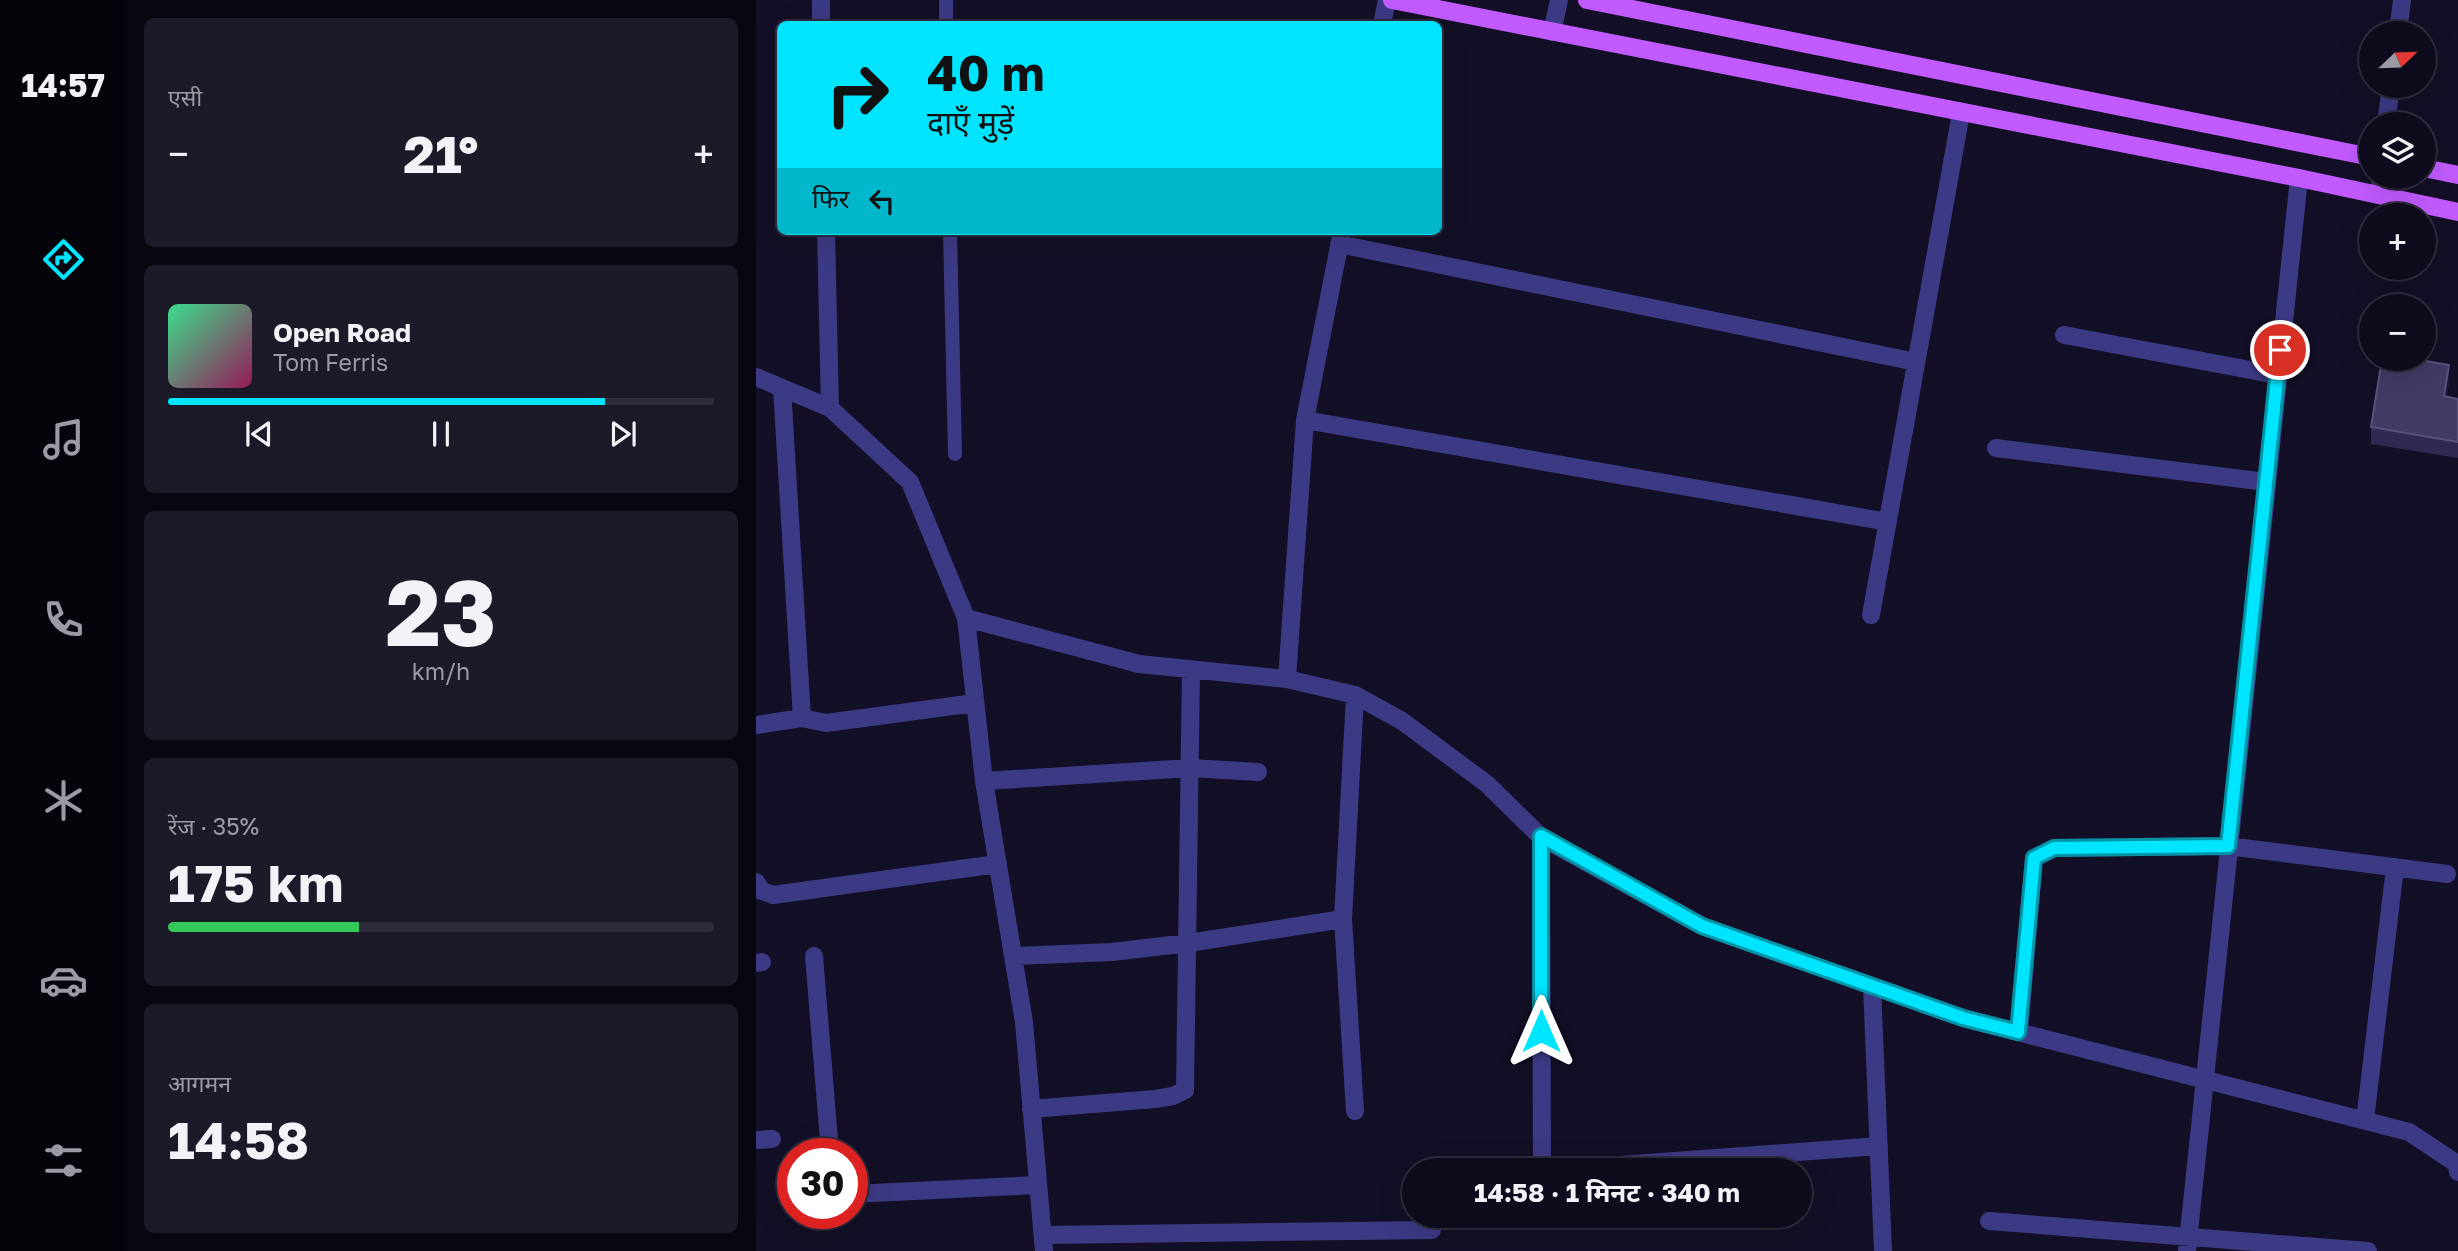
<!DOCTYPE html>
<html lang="hi">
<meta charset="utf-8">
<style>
:root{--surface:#0e0b1c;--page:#1c1929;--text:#f1f3f6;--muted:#9b9ba3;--line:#2e2b3b;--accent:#00e5ff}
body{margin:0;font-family:"Golos Text","Noto Sans Devanagari",sans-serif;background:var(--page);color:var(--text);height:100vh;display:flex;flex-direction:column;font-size:26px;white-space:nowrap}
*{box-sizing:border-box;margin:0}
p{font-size:23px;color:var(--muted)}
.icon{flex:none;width:38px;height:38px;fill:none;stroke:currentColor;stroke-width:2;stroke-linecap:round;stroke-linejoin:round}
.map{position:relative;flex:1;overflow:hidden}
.drawer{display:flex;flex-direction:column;gap:18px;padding:18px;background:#08060f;width:630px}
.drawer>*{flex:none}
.banner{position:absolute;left:21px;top:21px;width:665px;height:214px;border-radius:10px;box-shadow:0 7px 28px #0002,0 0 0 2px var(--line);background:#00e5ff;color:#111;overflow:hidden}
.needle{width:46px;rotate:67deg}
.buttons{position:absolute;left:1603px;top:21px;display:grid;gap:14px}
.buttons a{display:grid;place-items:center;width:77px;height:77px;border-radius:50%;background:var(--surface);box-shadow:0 7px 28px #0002,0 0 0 2px var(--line);font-size:35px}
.speed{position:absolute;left:21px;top:1138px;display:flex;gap:14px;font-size:35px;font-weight:700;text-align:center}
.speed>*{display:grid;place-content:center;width:91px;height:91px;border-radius:50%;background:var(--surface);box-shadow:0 7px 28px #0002,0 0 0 2px var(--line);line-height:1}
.speed .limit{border:10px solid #d22;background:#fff;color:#111}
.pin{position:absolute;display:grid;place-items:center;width:60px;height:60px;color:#fff;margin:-30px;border:4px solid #fff;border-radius:50%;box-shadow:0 2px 7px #0007}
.me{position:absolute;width:77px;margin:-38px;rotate:0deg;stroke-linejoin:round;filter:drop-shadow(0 0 5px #0008)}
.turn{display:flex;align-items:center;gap:24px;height:147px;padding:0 35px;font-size:32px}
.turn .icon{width:91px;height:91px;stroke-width:2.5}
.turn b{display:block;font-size:49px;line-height:60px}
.then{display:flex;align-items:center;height:66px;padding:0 35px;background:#0003;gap:14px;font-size:26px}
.big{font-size:52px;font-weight:700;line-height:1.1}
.drawer .card{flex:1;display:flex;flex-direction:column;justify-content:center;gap:10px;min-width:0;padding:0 24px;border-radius:10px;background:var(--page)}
.drawer .dial{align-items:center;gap:0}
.dial b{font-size:91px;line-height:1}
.song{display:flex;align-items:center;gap:21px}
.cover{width:84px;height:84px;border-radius:10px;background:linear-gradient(135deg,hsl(150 70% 55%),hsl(330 70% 35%))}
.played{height:7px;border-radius:4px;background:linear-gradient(90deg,var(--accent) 80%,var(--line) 80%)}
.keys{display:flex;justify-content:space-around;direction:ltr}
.heat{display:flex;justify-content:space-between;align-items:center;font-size:38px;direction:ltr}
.charge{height:10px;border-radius:5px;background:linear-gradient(90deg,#34c759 35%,var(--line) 0)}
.trip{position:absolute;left:646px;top:1158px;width:410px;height:70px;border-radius:35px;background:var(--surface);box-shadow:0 7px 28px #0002,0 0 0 2px var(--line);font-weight:700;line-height:70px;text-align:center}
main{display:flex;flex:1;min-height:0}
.tabs{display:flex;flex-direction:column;width:126px;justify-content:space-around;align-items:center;background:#06040b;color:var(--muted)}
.tabs .icon{width:49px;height:49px}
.tabs .on{color:var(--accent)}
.tabs b{font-size:32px;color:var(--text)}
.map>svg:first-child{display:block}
</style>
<main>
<nav class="tabs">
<b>14:57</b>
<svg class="icon on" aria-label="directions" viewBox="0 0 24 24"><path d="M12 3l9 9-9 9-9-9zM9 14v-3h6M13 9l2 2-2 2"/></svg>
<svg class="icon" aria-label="music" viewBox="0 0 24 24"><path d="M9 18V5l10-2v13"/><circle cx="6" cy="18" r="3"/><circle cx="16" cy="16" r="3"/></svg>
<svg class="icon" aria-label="phone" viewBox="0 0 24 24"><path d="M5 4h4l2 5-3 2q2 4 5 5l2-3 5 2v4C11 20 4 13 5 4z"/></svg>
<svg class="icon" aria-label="climate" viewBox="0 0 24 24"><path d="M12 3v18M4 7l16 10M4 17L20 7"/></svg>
<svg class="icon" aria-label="car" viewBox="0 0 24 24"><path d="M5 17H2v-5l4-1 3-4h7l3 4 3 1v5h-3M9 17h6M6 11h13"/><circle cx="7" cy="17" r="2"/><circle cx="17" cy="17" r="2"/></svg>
<svg class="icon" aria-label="filters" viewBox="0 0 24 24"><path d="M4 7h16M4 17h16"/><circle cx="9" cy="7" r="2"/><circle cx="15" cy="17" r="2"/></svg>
</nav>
<section class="drawer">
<div class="card"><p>एसी</p>
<div class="heat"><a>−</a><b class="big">21°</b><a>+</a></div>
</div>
<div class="card">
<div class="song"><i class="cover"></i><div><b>Open Road</b><p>Tom Ferris</p></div></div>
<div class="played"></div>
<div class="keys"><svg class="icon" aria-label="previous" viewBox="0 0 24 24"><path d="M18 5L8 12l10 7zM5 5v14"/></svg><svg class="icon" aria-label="pause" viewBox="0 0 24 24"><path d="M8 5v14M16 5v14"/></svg><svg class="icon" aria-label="next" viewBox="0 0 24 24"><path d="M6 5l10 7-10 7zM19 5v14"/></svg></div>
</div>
<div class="card dial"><b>23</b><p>km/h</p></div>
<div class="card"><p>रेंज · 35%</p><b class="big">175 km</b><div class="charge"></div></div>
<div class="card"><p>आगमन</p><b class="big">14:58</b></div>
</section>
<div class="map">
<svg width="1702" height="1251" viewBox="0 0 1702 1251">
<rect width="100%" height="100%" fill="#130f26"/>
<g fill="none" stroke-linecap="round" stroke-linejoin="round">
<!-- lane -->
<path stroke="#3d3a85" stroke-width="14" d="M190,0V24
M194,231L199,454"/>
<!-- street -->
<path stroke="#3d3a85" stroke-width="18" d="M65,0V24
M626,24L631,0
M796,32L803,0
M1642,33L1646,0
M1630,124L1635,86
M1624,195L1625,177
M70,231L74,408L154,482L210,618L228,781L268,1022L288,1251
M583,244L1160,362
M1308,335L1521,375
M0,377L74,408
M26,388L46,718L70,723L219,703
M549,420L1132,522
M1240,448L1510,482
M1115,615L1205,113
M210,618L383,664L531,679L599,695L646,721L731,784L785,837L946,926L1207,1018L1653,1132L1701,1164L1702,1172
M531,679L549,420L586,231
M599,695L587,919L599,1111
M0,725L46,718
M228,781L435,768L502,772
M785,837L786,1171
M0,882L6,891L17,895L241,864
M58,956L74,1153
M258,956L356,952L432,943L587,919
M0,963L6,962
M1116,986L1127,1251
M1263,1032L1278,858L1298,848L1472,846L1691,874
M275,1109L399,1099L417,1096L429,1090L435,670
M1609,1120L1639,867
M0,1140L16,1139
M783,1171L1123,1146
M96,1194L281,1185
M1233,1221L1612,1251
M288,1235L676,1230
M1431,1251L1543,178"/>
<!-- primary -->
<path stroke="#c25bff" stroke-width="18" d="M636,0L1543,178L1702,212
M831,0L1615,157
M1668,168L1702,175"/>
</g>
<!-- wall -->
<path fill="#312854" d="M1626,359H1667L1666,361L1693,382L1691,397L1702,399V458L1615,444V427Z"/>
<!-- shaded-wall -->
<path fill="#1d163a" d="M1693,365V382L1688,413V396Z"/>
<!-- building -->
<path fill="#433a66" stroke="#5a527e" stroke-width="2" d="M1626,359H1664V360L1693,365L1688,396L1702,399V442L1615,427Z"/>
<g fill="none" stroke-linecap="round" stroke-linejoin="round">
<defs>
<path id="route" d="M785,1031V836L946,926L1207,1018L1262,1032L1278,858L1298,848L1472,846L1524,350"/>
</defs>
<!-- route casing -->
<use href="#route" stroke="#0095a6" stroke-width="18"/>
<!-- route -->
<use href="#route" stroke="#00e5ff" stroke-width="12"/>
</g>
</svg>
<div class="buttons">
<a><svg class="needle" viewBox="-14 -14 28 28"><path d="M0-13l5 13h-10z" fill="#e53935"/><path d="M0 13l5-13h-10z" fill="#9b9ba3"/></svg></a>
<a><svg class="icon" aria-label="layers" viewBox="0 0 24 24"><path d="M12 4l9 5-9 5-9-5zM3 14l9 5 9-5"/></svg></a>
<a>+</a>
<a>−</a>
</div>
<div class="speed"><div class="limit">30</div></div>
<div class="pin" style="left:1524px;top:350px;background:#d93025"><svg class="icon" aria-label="arrive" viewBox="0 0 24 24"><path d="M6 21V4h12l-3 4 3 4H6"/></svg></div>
<svg class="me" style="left:785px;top:1031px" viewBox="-20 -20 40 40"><path d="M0-17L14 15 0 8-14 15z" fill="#00e5ff" stroke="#fff" stroke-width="4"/></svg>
<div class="trip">14:58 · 1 मिनट · 340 m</div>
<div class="banner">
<div class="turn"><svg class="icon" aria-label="right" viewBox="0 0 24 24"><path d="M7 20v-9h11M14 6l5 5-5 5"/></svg><div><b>40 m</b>दाएँ मुड़ें</div></div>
<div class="then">फिर<svg class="icon" aria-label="left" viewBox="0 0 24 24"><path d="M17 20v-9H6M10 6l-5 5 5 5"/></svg></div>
</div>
</div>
</main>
